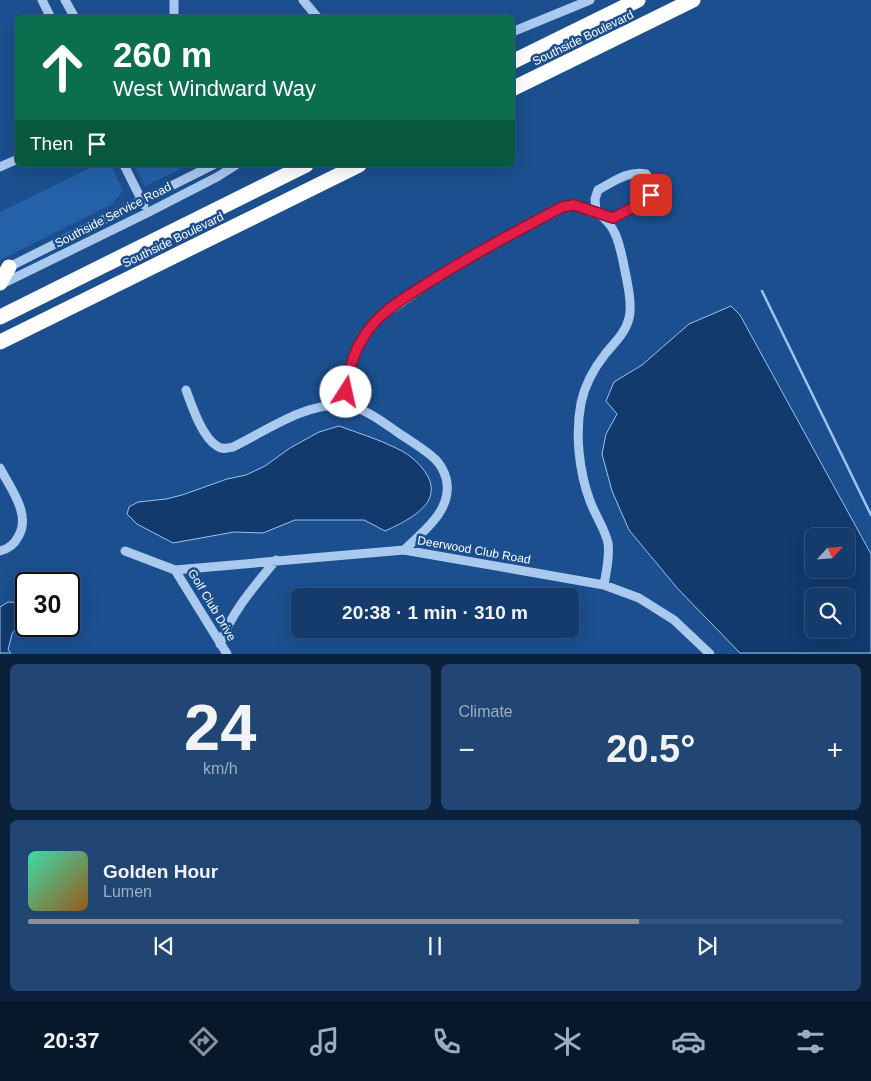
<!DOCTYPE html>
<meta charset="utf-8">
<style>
:root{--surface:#143b6b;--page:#214673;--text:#f1f3f6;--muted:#9dadc1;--line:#33557e;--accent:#8c9099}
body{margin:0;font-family:Arial,sans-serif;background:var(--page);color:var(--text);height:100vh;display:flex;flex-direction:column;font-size:19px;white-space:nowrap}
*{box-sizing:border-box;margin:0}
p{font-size:16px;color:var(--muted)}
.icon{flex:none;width:28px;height:28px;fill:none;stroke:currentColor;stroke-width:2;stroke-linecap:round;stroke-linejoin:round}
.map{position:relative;height:654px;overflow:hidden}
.side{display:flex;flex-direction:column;gap:10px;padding:10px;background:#0b203b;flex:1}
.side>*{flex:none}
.hud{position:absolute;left:15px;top:15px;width:500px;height:152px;border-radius:8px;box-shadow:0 5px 20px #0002,0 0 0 1px var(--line);background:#0b6e4f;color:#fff;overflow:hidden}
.needle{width:32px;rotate:64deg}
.fabs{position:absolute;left:805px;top:528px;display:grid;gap:10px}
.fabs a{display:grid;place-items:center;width:50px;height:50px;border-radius:8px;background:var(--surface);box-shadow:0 5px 20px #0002,0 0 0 1px var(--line);font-size:25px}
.speed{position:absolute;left:15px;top:572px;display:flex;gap:10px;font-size:25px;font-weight:700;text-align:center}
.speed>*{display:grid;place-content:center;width:65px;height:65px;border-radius:50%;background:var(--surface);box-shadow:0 5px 20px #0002,0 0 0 1px var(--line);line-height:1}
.speed .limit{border:2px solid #111;border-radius:8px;background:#fff;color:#111}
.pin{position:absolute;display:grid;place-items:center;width:42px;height:42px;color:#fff;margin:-21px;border-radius:10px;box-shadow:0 2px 8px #0006}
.me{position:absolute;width:55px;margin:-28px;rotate:10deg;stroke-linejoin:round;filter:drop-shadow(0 0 4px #0008)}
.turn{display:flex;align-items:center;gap:18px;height:105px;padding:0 15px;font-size:22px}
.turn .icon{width:65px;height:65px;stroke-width:2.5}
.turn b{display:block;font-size:35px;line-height:42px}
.then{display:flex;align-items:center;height:48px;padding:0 15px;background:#0003;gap:10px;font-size:19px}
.big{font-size:38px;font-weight:800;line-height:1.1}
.side .tile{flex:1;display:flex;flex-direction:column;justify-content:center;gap:8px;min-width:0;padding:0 18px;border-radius:8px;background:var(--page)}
.side .dial{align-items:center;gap:0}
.dial b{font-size:65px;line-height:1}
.song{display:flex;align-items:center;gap:15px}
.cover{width:60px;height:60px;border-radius:8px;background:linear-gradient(135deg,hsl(160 70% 55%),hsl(30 70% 35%))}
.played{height:5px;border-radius:2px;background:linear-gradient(90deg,var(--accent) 75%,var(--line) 75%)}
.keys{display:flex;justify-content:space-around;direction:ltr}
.heat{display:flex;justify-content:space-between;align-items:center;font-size:28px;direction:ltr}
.side .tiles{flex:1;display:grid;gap:10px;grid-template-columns:1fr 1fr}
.tile:last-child{grid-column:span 2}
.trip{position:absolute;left:291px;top:588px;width:288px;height:50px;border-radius:8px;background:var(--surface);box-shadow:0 5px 20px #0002,0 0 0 1px var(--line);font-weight:800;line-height:50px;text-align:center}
.tab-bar{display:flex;height:80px;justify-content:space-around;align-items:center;background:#08182b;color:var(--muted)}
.tab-bar .icon{width:35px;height:35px}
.tab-bar .on{color:var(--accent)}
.tab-bar b{font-size:22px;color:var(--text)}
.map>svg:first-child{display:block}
</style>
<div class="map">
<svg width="871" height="654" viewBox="0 0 871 654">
<rect width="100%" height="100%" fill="#1b4f8f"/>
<!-- green -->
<path fill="#2461a8" d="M96,165H111L123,191L112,204L0,260V212Z
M134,165H189L145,186Z"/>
<!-- water -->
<path fill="#123a6d" stroke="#9cc4f0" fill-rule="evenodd" d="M731,306L740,315L871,554V653H740L678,589L629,530L612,491L602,454L606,434L617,414L606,401L614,382L642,365L689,324ZM814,536H846V569H814ZM814,596H846V629H814Z
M339,426C358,433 378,439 396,448C407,453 416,460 423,469C448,501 411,519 385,531L364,520H295L263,533L234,532L173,543L137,524L127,514L129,507L138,502L166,499L182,495L227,479L246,475L265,466L290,448L319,432Z
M8,602L26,603V614L12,634L8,650L11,653H0V607Z"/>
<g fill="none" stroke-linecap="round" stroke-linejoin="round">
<!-- stream -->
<path stroke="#9cc4f0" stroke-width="2.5" d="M762,291L871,515"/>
<!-- minor -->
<path stroke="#a9c9ee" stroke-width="9" d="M42,0L51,18
M65,0L75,18
M174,0V18
M303,0L318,18
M512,32L590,0
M124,165L144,205
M0,167L18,159
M600,215C616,227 619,243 623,261C626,277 633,303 629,318C626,332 615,342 606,353C594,368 585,384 581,403C575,434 579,472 590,501C595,515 605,529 608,543C610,557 606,572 604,585
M7,268L213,165
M0,285L147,213L217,177L236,165
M186,390C192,406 202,437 217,446C222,450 227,448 233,447C266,431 304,403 343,405C363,406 384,423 400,434C412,442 424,449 435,459C440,464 444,471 446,478C454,509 424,531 404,550
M344,405C349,368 355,341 383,315L455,265L563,207C581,203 595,212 613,218L636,207L651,195L652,183L646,174C629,170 613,182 598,190L595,199L596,212
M0,468C10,488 32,515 18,537C14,545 8,549 0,551
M125,551L175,570L404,550L553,576L604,585L639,598L674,620L710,654
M175,570L227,654
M220,644C232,611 254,587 276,560"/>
<!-- highway -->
<path stroke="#fff" stroke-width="15" d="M512,62L638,0
M512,89L693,0
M0,283L9,267
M0,317L306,165
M0,342L359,165"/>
</g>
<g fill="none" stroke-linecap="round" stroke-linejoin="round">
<defs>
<path id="route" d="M346,392C348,373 352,355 363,338C376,315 401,300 423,286C468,257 515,232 562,207L574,205L613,218L636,206L651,195"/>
</defs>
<!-- route casing -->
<use href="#route" stroke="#92132f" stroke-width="12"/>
<!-- route -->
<use href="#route" stroke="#e11d48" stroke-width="9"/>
</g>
<g text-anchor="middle" stroke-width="5" stroke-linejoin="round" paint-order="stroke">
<!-- street labels -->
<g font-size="12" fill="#fff" stroke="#1b4f8f">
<text transform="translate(583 38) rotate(-26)" y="4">Southside Boulevard</text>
<text transform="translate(113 215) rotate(-27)" y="4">Southside Service Road</text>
<text transform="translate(173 240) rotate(-26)" y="4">Southside Boulevard</text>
<text transform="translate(474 550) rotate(10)" y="4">Deerwood Club Road</text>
<text transform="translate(212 605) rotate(59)" y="4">Golf Club Drive</text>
</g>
</g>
</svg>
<div class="fabs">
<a><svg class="needle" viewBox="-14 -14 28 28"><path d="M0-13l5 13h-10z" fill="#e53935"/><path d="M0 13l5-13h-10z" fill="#9dadc1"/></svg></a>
<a><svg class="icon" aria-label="search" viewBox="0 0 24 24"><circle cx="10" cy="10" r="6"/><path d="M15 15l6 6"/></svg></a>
</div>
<div class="speed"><div class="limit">30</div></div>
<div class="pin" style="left:651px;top:195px;background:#d93025"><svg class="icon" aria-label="arrive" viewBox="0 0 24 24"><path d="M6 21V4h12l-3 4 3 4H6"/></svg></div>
<svg class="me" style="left:346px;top:392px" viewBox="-20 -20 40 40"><circle r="19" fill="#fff"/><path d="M0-13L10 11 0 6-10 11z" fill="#e11d48"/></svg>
<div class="trip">20:38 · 1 min · 310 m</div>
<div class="hud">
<div class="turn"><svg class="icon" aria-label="ahead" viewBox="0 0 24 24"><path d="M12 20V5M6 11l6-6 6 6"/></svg><div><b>260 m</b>West Windward Way</div></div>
<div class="then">Then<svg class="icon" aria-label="arrive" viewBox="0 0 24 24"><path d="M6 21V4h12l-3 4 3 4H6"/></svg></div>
</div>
</div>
<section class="side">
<div class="tiles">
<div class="tile dial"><b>24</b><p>km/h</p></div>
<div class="tile"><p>Climate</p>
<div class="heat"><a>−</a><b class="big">20.5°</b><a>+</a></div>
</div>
<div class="tile">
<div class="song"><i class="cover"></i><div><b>Golden Hour</b><p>Lumen</p></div></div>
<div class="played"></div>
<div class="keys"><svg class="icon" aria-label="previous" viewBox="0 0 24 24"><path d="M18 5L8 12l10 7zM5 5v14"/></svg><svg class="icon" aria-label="pause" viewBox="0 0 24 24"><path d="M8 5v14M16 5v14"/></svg><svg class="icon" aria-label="next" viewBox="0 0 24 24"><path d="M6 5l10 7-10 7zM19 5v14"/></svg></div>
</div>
</div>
</section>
<nav class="tab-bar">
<b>20:37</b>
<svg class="icon on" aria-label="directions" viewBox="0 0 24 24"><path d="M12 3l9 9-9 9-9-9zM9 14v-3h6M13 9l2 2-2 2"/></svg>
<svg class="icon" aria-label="music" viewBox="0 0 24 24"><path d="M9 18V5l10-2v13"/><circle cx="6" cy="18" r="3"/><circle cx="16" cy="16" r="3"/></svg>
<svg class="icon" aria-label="phone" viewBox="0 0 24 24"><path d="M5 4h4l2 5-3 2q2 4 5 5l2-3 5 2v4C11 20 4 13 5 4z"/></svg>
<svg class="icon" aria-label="climate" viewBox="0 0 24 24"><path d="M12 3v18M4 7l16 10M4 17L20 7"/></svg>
<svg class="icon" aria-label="car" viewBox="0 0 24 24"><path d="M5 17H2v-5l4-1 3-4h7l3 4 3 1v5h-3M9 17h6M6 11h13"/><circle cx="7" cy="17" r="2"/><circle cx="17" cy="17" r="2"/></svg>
<svg class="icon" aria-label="filters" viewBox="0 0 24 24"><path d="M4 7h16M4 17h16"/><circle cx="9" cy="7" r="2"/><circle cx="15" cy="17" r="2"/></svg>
</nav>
